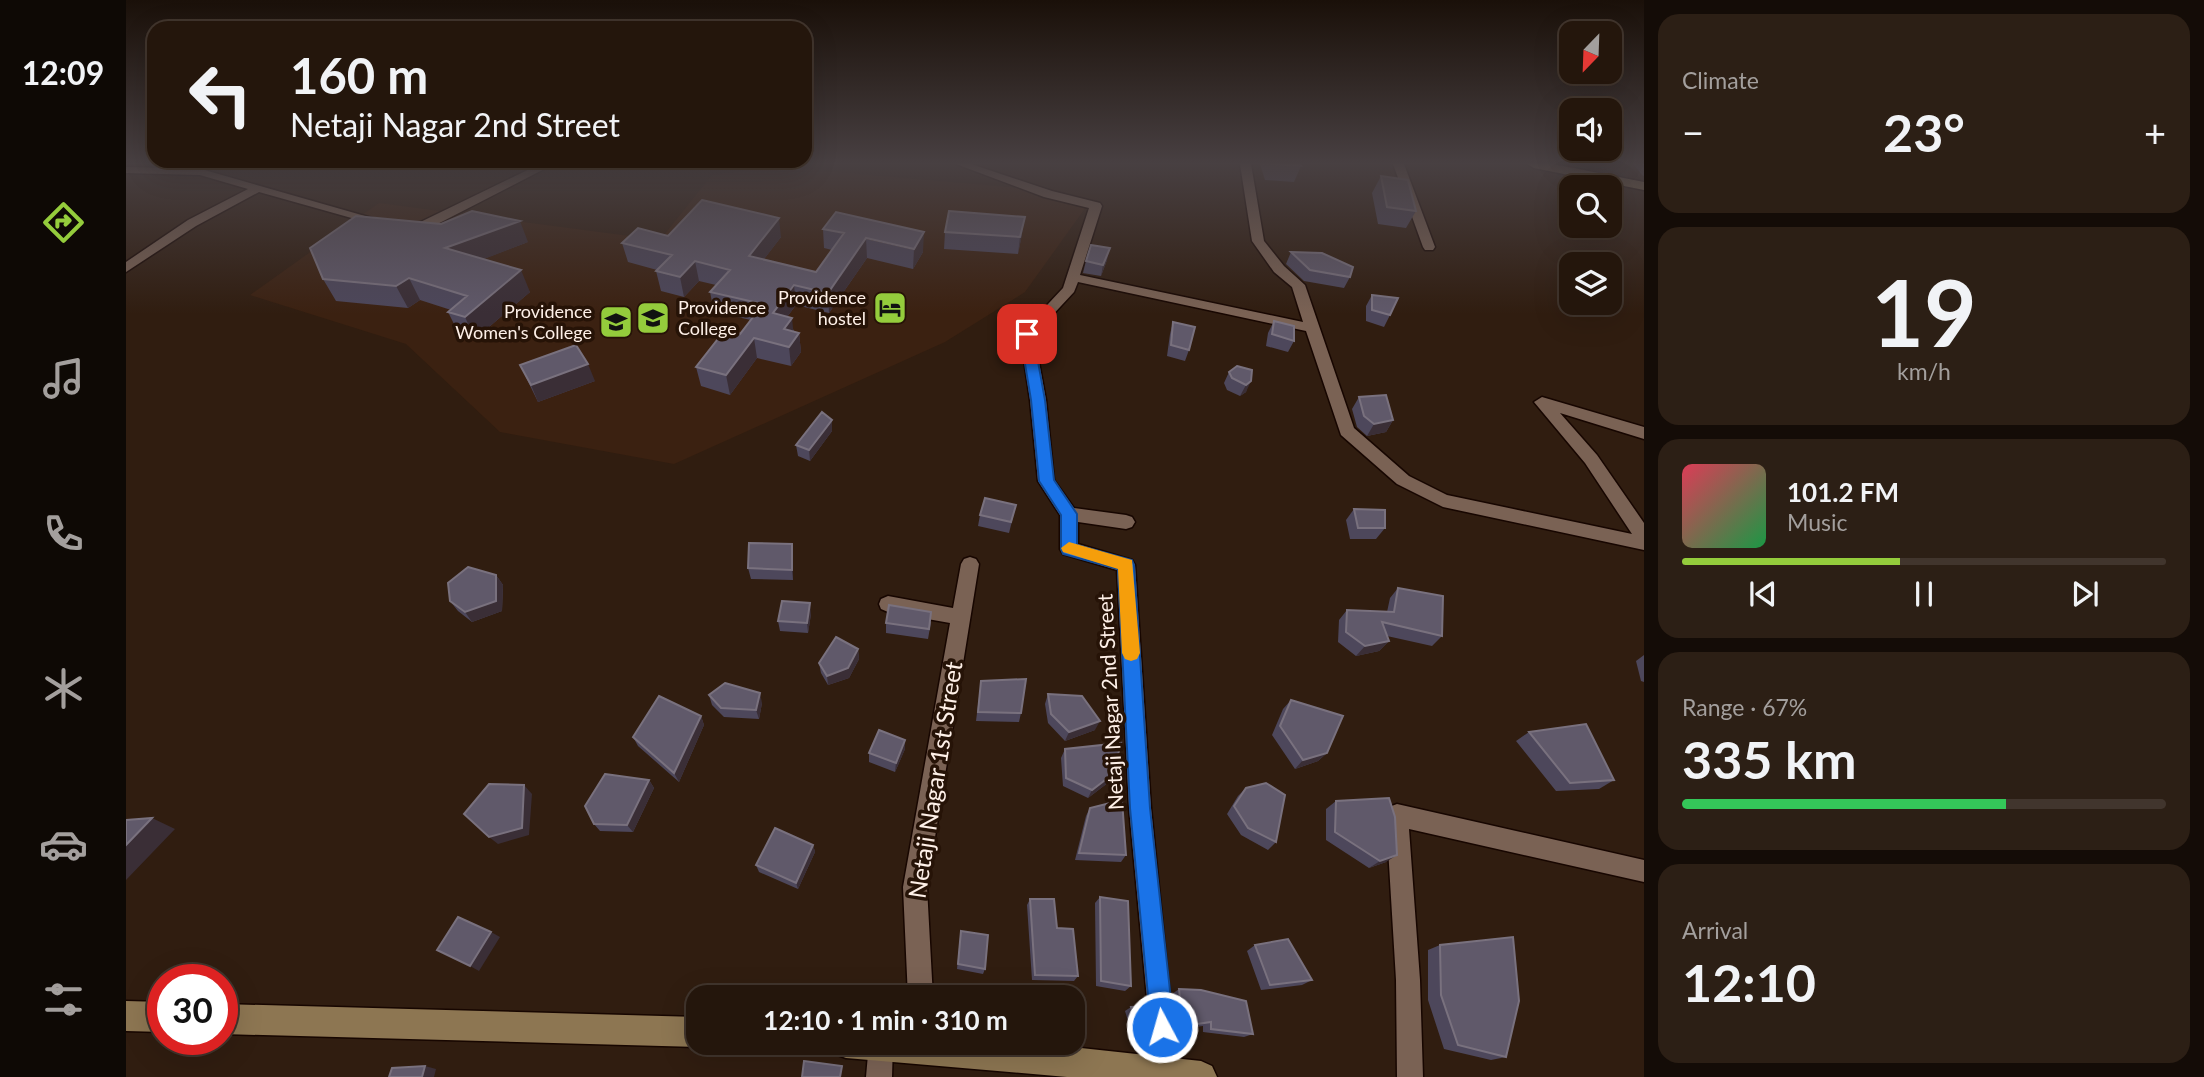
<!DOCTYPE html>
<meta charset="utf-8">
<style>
:root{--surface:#24160c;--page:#2c1f15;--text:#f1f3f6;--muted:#a39f9d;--line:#41352d;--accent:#94cc3c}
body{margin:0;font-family:Lato,sans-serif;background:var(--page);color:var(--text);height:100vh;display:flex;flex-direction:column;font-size:26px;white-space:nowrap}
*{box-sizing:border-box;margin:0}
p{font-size:23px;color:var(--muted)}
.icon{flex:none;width:38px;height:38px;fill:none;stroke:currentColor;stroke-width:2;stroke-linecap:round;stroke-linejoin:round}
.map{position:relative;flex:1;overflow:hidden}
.details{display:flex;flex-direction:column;gap:14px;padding:14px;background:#140c07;width:560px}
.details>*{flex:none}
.guide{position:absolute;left:21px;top:21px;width:665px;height:147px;border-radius:21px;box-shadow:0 7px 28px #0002,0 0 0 2px var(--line);background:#24160c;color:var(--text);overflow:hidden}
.needle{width:46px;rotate:203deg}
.tools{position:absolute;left:1433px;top:21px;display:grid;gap:14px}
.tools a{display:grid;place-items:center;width:63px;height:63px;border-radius:14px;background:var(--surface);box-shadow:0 7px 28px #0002,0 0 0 2px var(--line);font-size:35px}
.speed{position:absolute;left:21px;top:964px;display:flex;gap:14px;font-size:35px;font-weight:700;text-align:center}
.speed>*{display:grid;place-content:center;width:91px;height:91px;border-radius:50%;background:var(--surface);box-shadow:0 7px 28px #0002,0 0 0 2px var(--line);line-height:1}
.speed .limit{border:10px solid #d22;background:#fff;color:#111}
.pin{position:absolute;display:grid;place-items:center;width:60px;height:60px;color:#fff;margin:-30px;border-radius:14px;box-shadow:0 4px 10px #0006}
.me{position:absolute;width:77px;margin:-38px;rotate:354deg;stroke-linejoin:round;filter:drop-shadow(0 0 5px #0008)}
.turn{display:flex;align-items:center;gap:24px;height:147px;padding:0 28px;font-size:32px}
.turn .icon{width:91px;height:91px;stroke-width:2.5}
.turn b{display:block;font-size:49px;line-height:60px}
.big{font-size:52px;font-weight:700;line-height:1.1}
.details .card{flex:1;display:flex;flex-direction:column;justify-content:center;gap:10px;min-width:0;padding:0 24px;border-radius:21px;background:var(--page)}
.details .dial{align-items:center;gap:0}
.dial b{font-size:91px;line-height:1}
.song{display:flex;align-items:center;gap:21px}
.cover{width:84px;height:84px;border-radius:10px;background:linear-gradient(135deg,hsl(350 70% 55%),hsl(140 70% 35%))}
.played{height:7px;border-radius:4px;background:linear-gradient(90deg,var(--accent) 45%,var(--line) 45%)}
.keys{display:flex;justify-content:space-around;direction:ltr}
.heat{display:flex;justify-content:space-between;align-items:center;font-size:38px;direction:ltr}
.charge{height:10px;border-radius:5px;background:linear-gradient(90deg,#34c759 67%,var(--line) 0)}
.trip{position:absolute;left:560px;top:985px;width:399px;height:70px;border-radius:21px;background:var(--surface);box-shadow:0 7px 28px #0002,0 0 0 2px var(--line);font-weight:700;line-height:70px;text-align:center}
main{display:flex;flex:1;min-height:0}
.menu{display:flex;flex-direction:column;width:126px;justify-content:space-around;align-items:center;background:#0e0905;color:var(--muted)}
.menu .icon{width:49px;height:49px}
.menu .selected{color:var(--accent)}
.menu b{font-size:32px;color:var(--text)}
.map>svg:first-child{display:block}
</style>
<main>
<nav class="menu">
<b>12:09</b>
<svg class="icon selected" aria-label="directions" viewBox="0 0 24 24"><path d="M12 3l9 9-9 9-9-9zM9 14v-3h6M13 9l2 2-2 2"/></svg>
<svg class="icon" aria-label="music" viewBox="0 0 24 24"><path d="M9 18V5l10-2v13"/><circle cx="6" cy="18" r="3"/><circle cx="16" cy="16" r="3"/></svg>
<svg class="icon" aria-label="phone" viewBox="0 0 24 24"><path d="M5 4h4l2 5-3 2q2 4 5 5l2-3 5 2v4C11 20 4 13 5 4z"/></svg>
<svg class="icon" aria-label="climate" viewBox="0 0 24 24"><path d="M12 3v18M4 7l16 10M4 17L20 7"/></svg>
<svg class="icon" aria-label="car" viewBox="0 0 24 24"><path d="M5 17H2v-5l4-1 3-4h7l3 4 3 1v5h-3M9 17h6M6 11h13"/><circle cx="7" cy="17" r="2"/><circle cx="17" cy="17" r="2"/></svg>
<svg class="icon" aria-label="filters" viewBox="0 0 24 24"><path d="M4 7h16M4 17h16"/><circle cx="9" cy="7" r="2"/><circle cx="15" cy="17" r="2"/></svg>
</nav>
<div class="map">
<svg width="1518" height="1077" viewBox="0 0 1518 1077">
<rect width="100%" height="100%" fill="#301d10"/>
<!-- built -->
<path fill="#3b2111" d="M651,167L894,188L960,207L899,292L819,342L548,464L374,432L280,344L124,295L253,203L534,240L586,175Z"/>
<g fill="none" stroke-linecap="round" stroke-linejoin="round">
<defs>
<path id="street" d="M414,164H428L292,234H284L278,230Z
M830,164H845L926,191L974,203L976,206L954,275L1177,322L1166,287L1148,272L1126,241L1114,164H1125L1138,241L1158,266L1179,285L1228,428L1283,476L1321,495L1506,534L1459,463L1408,402L1416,397L1518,427V439L1434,413L1471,455L1518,523V550L1317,507L1271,484L1215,435L1180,331L952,282L948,292L908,335L920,400L928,480L948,508L1000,515L1006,517L1009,522L1006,527L1000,529L952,522V544L1006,560L1009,565L1025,808L1052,1077H1030L1028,1073L1003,808L991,570L937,554L934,549V515L912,481L904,400L894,334L937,288L963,208L918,197Z
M1267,164H1278L1309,247L1307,250H1299L1297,247Z
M0,167L75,169L260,222L254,226L133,192L70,226L0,272V262L62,220L122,189L74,175L0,173Z
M844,557L850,559L853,564L801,887L807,998H782L777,887L824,623L762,612L755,609L753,604L755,599L762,596L827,608L835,564L838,559Z
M1271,804L1518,860V882L1283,829L1294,980L1297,1077H1271L1270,980L1260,815L1263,807Z
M743,1043H767L766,1077H740Z"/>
<path id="secondary" d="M1401,164H1427L1518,182V190L1408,168Z
M0,1001L37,1002V1032L0,1031Z
M96,1004L572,1017V1043H583L572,1047L96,1034Z
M705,1043H909L1075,1061L1086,1066L1091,1077H941L720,1058L709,1054Z"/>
</defs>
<!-- street casing -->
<use href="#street" stroke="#170600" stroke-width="3"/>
<!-- secondary casing -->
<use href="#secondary" stroke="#170600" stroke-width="3"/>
<!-- street -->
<use href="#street" fill="#7a6254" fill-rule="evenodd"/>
<!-- secondary -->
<use href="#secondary" fill="#8d7652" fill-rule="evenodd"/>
</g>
<!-- wall -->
<path fill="#4d475b" d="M1134,164H1174L1175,166L1168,182L1139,180Z
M1507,164H1518V176L1516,175Z
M1255,176L1290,211L1280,228L1252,224L1246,193Z
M697,229L797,252L787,269L741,258L703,313L670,305L661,317L668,331L673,333L675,352L665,366L631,358L604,395L575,386L570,367L614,334L625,320L588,312L584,292L590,285L573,281L558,297L535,291L530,271L531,270L502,262L496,243L655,237L638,259L690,272L706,250L698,248Z
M819,232L896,234L892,254L818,249Z
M402,242L357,259L404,292L349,339L333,334L322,312L325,310L294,300L282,308L210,301L197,279Z
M1165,252L1224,277L1218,288L1178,281L1160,264Z
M981,260L975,276L957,273L960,261Z
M1246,295L1264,315L1258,327L1240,321V306Z
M1148,321L1168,341L1162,352L1140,346L1142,333Z
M1047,322L1063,350L1059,361L1041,356L1044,334Z
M394,365L469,381L412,402Z
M1126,370L1120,392L1114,396L1101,390L1098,383L1103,372Z
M1233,397L1267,420L1260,432L1241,436L1231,427L1226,409Z
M706,420V431L684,461L672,456L670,445Z
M890,505L883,533L852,526L854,515Z
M1228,509L1259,528L1250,539H1224L1220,520Z
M666,544L667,554V580L625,579L622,568Z
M370,575L377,585L376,611L346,622L332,611L324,601Z
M1272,588L1316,636L1306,646L1261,636L1263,641L1253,651L1230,656L1212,642L1213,620L1221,610L1261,612L1264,598Z
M685,614L682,633L654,631L652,621Z
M805,622L802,639L760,633V623Z
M732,649L733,659L723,678L702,685L695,673L693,663Z
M1518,655V682L1515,681L1510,661Z
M855,681L895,713L893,722L850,721Z
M922,694L969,730L939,741L922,723L919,704Z
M583,695L636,703L633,719L598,717L586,705Z
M1165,700L1201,753L1192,761L1169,769L1146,735L1157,709Z
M575,716L578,725L553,782L512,746L507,737Z
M1403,732L1488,780L1473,789L1430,791L1390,741Z
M779,749L769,772L743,762V753Z
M939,749L983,782L962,798L937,786L935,758Z
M523,780L528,788L507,832L474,831L468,824Z
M1120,788L1150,842L1142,850L1115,835L1101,814L1112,796Z
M1210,801L1260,862L1243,868L1200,840V809Z
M964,808L1000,855L995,862L949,860L960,816Z
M687,845L689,852L672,889L633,872L630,865Z
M974,897L1005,986L999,991L970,986L969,903Z
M904,899L931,928L952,976L948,981L906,980L901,905Z
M835,931L859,969L857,974L831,969L834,937Z
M1129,945L1186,980L1176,985L1135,990L1121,951Z
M1314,945L1380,1057L1365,1060L1318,1049L1302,1000V950Z
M1053,989L1127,1034L1118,1037L1077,1032V1026L1050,1030L1046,994Z
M1005,1007L1028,1032L1022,1035L1007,1037L999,1011Z"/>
<!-- shaded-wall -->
<path fill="#3a2e36" d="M899,217L896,234L892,254L894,237Z
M653,218L655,237L626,275L623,256Z
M394,221L402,242L330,270L319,248Z
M798,232L797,252L787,269L788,249Z
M740,238L741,258L703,313L702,293Z
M984,248L981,260L975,276L977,265Z
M569,261L573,281L558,297L554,277Z
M395,270L404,292L349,339L339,317Z
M283,278L294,300L282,308L270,286Z
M668,285L670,305L649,333L647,313Z
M666,318L668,338L658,329Z
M673,333L675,352L665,366L663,347Z
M628,338L631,358L604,395L600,375Z
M462,364L469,381L412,402L405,385Z
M1125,381L1120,392L1114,396L1120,385Z
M706,420V431L684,461L683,450Z
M1267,420L1260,432L1241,436L1248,424Z
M666,544L667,554V580L666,570Z
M370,575L377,585L376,611L346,622L339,612Z
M684,603L685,614L682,633L681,623Z
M1263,641L1253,651L1230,656L1239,646Z
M732,649L733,659L723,678L702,685L701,676Z
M634,693L636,703L633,719L630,710Z
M575,716L578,725L553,782L548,773Z
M974,721L969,730L939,741L943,732Z
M779,740V749L769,772L770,763Z
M1201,753L1192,761L1169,769L1177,760Z
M987,774L983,782L962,798L966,790Z
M523,780L528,788L507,832L501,825Z
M398,785L406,794L403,835L372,844L363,837Z
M26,818L49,829L0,880V845Z
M687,845L689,852L672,889L670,883Z
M1271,855L1260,862L1243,868L1254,861Z
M365,932L374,937L353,971L344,966Z
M299,1066L310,1069L308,1077H296Z"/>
<!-- building -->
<path fill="#60596a" stroke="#79717e" stroke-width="2" d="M1145,164H1174L1175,166Z
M1255,176L1282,180L1290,211L1261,207Z
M576,200L653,218L623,256L690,272L718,233L697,229L710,212L798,232L788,249L740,238L702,293L668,285L647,313L666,318L658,329L673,333L663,347L628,338L600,375L570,367L599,330L614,334L637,304L584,292L604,270L569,261L554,277L530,271L546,255L496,243L512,228L542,236Z
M346,211L394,221L319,248L395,270L339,317L322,312L341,296L283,278L270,286L197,279L184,248L230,216L315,224Z
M823,211L899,217L894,237L819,232Z
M965,245L984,248L977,265L960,261Z
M1165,252L1196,253L1227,267L1224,277L1184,270Z
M1246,295L1272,298L1264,315L1246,310Z
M1148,321L1168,326V341L1146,334Z
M1047,322L1069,327L1063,350L1045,345Z
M450,345L462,364L405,385L394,365Z
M1111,366L1126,370L1125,381L1120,385L1106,378L1103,372Z
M1260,395L1267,420L1248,424L1238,416L1233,397Z
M696,412L706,420L683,450L670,445Z
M859,498L890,505L885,522L854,515Z
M1228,509L1259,510V528H1232Z
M623,543L666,544V570L622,568Z
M342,567L370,575V601L339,612L324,601L322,583Z
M1272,588L1317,596L1316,636L1256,622L1263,641L1239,646L1220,632L1221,610L1268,612Z
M656,601L684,603L681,623L652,621Z
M763,605L805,612L803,629L760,623Z
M710,637L732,649L722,668L701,676L693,663Z
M900,679L895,713L852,712L855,681Z
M599,683L634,693L630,710L595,708L583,695Z
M922,694L956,696L974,721L943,732L925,714Z
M533,696L575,716L548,773L507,737Z
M1165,700L1217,716L1201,753L1177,760L1154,726Z
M1460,724L1488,780L1444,783L1403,732Z
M753,730L779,740L770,763L743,753Z
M995,743L987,774L966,790L940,778L939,749Z
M479,774L523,780L501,825L468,824L459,806Z
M1140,783L1159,795L1150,842L1122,828L1108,806L1120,788Z
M363,784L398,785L396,828L363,837L338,814Z
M1263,798L1269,817L1271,855L1254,861L1209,832L1210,801Z
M996,800L1000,855L953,853L964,808Z
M26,818L0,845V820Z
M649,828L687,845L670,883L630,865Z
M974,897L1002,901L1005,986L975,981Z
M904,899H928L931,928L947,929L952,976L909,975Z
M332,917L365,932L344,966L311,950Z
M835,931L862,935L859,969L832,964Z
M1387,937L1393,1001L1380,1057L1332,1045L1315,995L1314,945Z
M1162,939L1186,980L1144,985L1129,945Z
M1053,989L1075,990L1120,1001L1127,1034L1085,1029V1022L1057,1026Z
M1026,1006L1028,1032L1013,1033L1005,1007Z
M678,1061L716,1066L714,1077H676Z
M299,1066L296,1077H263L266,1068Z"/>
<!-- sky -->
<linearGradient id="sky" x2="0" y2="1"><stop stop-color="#1a1009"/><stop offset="0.52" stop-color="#484042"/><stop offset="1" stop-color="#484042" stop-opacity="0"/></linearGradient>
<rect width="1518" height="314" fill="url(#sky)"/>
<!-- route -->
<path fill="#1a73e8" stroke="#114b97" stroke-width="2" d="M901,330L907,334L919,400L928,480L951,514V545L1006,560L1008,565L1024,808L1048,1027L1044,1035L1036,1038L1028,1035L1025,1027L1004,808L992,569L937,554L935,549V515L913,481L905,400L894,334Z"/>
<!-- slow -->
<path fill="#f59e0b" d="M943,542L1006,560L1014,653L1011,659L1005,661L999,659L996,653L992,569L937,552L935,548Z"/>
<!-- icons -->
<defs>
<symbol id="hotel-square" viewBox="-11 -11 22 22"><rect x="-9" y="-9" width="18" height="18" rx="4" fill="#94cc3c" stroke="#261307"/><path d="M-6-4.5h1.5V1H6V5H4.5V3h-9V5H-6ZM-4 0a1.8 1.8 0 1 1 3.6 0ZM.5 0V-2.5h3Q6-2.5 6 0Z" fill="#111"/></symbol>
<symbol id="university-square" viewBox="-11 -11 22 22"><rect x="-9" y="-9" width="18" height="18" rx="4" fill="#94cc3c" stroke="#261307"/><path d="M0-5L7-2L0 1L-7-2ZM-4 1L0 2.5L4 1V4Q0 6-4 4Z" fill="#111"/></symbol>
</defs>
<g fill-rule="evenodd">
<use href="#hotel-square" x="745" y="289" width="38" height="38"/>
<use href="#university-square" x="508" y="299" width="38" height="38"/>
<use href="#university-square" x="471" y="303" width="38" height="38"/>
</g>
<g text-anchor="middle" stroke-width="7" stroke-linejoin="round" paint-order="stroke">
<!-- far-poi labels -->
<g font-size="18" fill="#fef0e8" stroke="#261307" text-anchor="end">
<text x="740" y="304">Providence<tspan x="740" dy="21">hostel</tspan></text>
<text x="552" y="314" text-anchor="start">Providence<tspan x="552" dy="21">College</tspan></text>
<text x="466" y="318">Providence<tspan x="466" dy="21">Women's College</tspan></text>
</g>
<!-- street labels -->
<g font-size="21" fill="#fef0e8" stroke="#261307">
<text transform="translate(985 702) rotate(-93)" y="7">Netaji Nagar 2nd Street</text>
</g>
<!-- near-street labels -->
<g font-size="24" fill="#fef0e8" stroke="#261307">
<text transform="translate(810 780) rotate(-81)" y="8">Netaji Nagar 1st Street</text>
</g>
</g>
</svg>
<div class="tools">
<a><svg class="needle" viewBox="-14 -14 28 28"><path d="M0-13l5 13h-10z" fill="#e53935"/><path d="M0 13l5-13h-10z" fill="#a39f9d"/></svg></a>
<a><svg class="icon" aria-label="sound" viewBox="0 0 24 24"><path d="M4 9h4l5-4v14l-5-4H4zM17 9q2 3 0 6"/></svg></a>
<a><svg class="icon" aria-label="search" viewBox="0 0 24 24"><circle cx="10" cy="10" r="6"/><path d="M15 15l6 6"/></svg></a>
<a><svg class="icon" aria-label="layers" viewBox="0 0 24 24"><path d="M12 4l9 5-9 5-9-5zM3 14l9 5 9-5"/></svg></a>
</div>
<div class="speed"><div class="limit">30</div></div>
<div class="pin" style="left:901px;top:334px;background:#d93025"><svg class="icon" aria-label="arrive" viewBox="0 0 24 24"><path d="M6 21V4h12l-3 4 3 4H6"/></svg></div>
<svg class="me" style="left:1036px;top:1027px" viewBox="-20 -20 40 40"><circle r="17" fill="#1a73e8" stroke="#fff" stroke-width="3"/><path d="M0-11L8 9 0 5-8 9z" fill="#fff"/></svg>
<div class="trip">12:10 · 1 min · 310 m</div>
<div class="guide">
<div class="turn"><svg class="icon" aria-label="left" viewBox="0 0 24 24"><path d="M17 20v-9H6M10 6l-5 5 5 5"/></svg><div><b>160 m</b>Netaji Nagar 2nd Street</div></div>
</div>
</div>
<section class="details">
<div class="card"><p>Climate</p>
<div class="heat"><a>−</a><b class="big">23°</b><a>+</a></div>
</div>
<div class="card dial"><b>19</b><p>km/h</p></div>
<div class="card">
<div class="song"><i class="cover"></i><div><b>101.2 FM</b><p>Music</p></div></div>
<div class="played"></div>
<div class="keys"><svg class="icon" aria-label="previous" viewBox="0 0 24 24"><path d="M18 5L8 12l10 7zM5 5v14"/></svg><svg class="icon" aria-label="pause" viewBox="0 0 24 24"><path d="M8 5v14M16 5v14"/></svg><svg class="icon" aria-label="next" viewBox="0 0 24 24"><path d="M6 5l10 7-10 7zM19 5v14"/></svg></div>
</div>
<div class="card"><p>Range · 67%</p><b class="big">335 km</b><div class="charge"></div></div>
<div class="card"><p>Arrival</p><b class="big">12:10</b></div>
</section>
</main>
